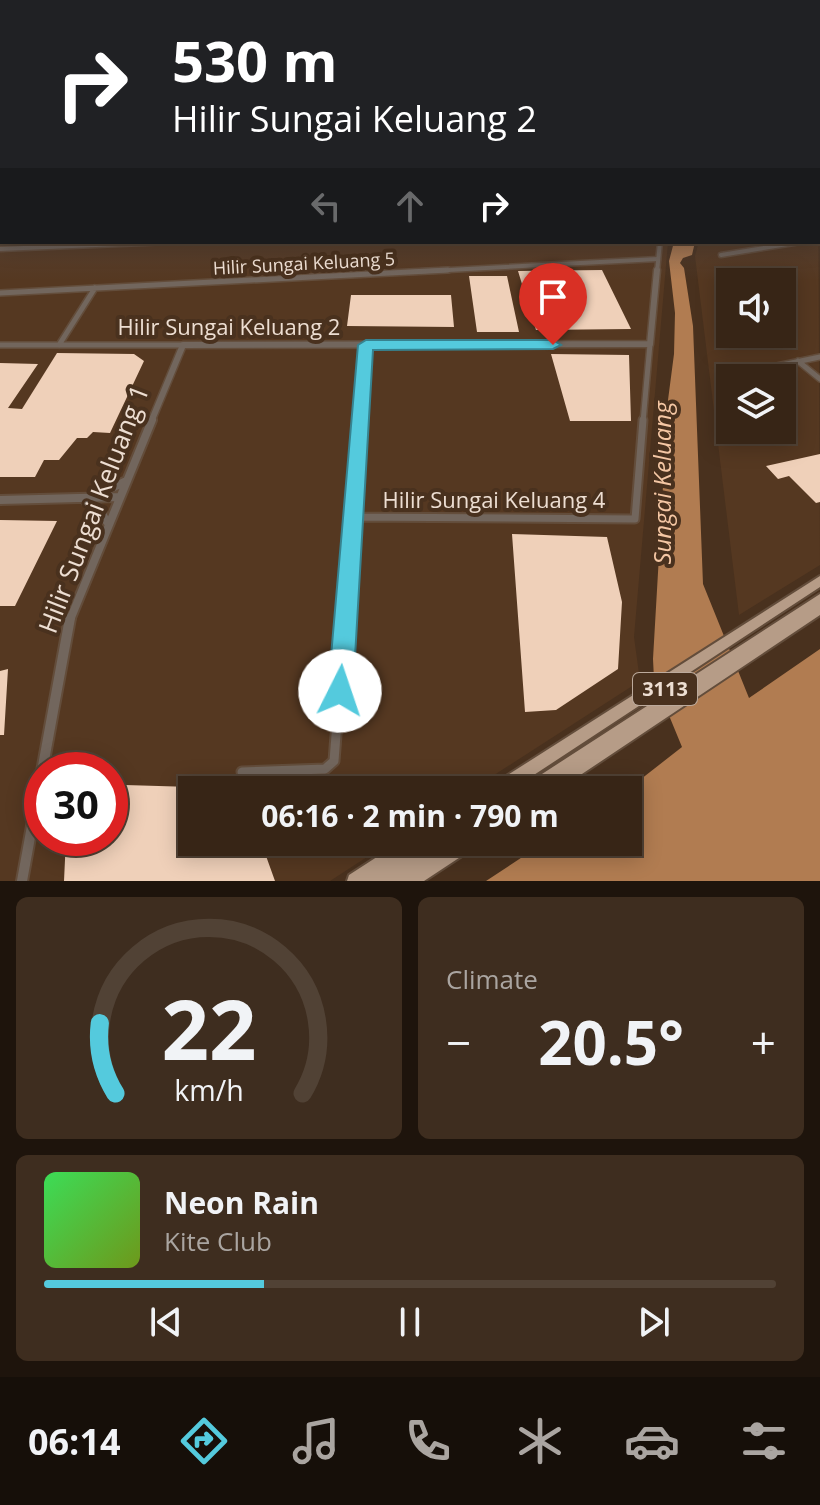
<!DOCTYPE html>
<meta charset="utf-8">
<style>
:root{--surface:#372516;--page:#3e2d1f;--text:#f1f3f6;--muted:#aaa5a1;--line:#514235;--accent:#54cadd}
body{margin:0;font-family:"Open Sans",sans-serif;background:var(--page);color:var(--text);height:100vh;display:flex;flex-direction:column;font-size:30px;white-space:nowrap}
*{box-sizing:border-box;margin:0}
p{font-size:26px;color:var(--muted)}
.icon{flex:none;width:44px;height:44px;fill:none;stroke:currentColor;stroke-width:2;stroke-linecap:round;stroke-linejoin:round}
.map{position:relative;height:881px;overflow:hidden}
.panel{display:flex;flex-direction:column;gap:16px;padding:16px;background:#1e140c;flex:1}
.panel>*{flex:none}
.top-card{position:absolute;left:0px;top:0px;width:820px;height:244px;box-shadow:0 4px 20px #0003,0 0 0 2px var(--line);background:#202124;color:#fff;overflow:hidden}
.fabs{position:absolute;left:716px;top:268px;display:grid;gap:16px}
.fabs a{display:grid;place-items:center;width:80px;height:80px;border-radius:0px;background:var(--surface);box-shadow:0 4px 20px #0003,0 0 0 2px var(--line);font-size:40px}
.speed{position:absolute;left:24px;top:752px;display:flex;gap:16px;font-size:40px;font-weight:700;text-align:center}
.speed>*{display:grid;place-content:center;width:104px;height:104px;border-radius:50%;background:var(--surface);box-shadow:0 4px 20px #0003,0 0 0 2px var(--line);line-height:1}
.speed .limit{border:12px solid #d22;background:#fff;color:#111}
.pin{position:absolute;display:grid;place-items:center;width:68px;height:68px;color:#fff;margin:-82px -34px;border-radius:50% 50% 50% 0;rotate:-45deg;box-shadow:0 0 8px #0007}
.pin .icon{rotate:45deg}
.me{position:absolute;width:88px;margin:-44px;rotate:4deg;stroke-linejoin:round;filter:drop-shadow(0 0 6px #0008)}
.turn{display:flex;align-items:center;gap:28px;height:168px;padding:0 40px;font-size:36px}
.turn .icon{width:104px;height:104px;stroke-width:2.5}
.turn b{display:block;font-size:56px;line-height:68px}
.lanes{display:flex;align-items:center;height:76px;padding:0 40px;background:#0003;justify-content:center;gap:40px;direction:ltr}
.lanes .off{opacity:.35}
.big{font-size:60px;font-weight:700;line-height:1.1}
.panel .card{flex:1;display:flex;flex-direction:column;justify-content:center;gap:12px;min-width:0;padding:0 28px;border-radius:12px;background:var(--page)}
.panel .dial{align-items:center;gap:0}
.dial svg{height:208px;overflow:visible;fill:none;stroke:var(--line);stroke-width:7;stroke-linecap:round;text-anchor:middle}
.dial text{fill:var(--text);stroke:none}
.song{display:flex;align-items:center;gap:24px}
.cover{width:96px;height:96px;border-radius:12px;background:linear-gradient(135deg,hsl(130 70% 55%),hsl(80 70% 35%))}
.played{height:8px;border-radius:4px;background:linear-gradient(90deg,var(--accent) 30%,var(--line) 30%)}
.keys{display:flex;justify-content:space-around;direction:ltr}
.heat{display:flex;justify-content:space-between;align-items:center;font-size:44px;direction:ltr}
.panel .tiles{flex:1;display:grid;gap:16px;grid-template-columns:1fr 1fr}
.card:last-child{grid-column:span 2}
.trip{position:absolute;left:178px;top:776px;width:464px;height:80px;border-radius:0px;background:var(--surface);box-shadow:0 4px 20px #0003,0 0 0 2px var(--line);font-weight:700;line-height:80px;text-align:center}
.tab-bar{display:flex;height:128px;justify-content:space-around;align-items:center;background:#160f09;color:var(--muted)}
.tab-bar .icon{width:56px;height:56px}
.tab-bar .selected{color:var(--accent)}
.tab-bar b{font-size:36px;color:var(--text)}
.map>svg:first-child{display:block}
</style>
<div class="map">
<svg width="820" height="881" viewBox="0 0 820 881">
<rect width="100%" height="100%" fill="#49311e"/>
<!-- built -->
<path fill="#553821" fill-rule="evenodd" d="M818,157L820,565L739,615L695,256L699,242H818ZM730,282H782V334H730ZM730,378H782V430H730Z
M204,242H668L634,637L640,681L471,790H192V842H390L330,881H0V251ZM42,770H110V838H42Z"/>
<!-- water -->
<path fill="#b17c51" d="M674,242H695L692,255L683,258L680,263L684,268L693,326L703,584L749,698L820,649V881H486L545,842H628L627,790L682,747L654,679L653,659L668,400L674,354L675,313L669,261Z"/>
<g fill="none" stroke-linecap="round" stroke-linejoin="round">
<!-- taxiway -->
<path fill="#887464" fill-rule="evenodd" d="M0,164H2V170H0Z"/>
<!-- runway -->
<path fill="#887464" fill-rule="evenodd" d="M0,197H2V211H0Z"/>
</g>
<!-- building -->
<path fill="#efd0b9" d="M602,270L631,329L536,330L518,271Z
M469,276H507L519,332H477Z
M351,295H451L454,327L347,326Z
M57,353L134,354L144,361L110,433L93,432L87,438H77L59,460H44L35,477H0V363L38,364L8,408L22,409Z
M551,354L629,355L631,421H570Z
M820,454V502L816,503L789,476L778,479L766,466Z
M0,520L57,521L15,606H0Z
M512,534L607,537L622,602L618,669L556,710L525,712Z
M8,669L4,735H0V671Z
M125,785L192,787V842H261L275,881H64L66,838H110V793Z"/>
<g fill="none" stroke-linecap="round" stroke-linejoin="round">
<defs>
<path id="minor-far3" d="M721,255L800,242
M410,272L658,259"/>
<path id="minor-far2" d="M0,293L448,270
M0,345H183
M59,345L95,288
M798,361L820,379
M772,367L820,357
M360,422L366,345
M643,422L650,344"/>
<path id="minor-far1" d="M353,517L635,519L643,420
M345,620L360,420"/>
<path id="minor" d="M242,772L325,769L334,761L345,618"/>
<path id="tertiary-far3" d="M0,249L168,242
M657,272L660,242"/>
<path id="tertiary-far2" d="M151,422L183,345L650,344L657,270"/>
<path id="tertiary-far1" d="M94,497L124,482
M0,500L118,497
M86,501L99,509L107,522
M70,620L152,420"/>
<path id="tertiary" d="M22,881L70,618"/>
<path id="trunk" d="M820,576V587L511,790H489L492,785Z
M820,594V615L558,790H522L525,785Z
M400,842H476L474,848L424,881H347L349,875Z"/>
</defs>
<!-- minor-far3 casing -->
<use href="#minor-far3" stroke="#634d3b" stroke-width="7"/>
<!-- minor-far2 casing -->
<use href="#minor-far2" stroke="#634d3b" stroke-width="8"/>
<!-- minor-far1 casing -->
<use href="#minor-far1" stroke="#634d3b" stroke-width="11"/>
<!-- minor casing -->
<use href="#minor" stroke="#634d3b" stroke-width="13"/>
<!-- tertiary-far3 casing -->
<use href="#tertiary-far3" stroke="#634d3b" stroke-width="7"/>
<!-- tertiary-far2 casing -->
<use href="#tertiary-far2" stroke="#634d3b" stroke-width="9"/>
<!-- tertiary-far1 casing -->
<use href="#tertiary-far1" stroke="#634d3b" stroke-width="12"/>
<!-- tertiary casing -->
<use href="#tertiary" stroke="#634d3b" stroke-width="14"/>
<!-- trunk casing -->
<use href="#trunk" stroke="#634d3b" stroke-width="4"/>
<!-- minor-far3 -->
<use href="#minor-far3" stroke="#72665d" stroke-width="4"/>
<!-- minor-far2 -->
<use href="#minor-far2" stroke="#72665d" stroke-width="5"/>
<!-- minor-far1 -->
<use href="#minor-far1" stroke="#72665d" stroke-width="7"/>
<!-- minor -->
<use href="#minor" stroke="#72665d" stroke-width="9"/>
<!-- tertiary-far3 -->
<use href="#tertiary-far3" stroke="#72665d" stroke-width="4"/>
<!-- tertiary-far2 -->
<use href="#tertiary-far2" stroke="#72665d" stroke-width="6"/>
<!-- tertiary-far1 -->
<use href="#tertiary-far1" stroke="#72665d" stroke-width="8"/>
<!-- tertiary -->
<use href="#tertiary" stroke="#72665d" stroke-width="10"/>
<!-- trunk -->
<use href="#trunk" fill="#b69c87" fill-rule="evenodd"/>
</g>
<!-- sky -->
<linearGradient id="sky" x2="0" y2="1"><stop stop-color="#281b10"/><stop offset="0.56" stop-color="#594e4c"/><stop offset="1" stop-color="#594e4c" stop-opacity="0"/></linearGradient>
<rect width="820" height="280" fill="url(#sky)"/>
<!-- route -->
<path fill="#54cadd" stroke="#378390" stroke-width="2" d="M366,340H553L561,345L553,349L373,350L353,691L349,700L340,703L331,700L328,691L358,345Z"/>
<g text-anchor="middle" stroke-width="8" stroke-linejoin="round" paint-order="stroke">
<!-- far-street labels -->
<g font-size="18" fill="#edded2" stroke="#49311e">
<text transform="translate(304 264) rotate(-3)" y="6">Hilir Sungai Keluang 5</text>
</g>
<!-- shield labels -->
<rect fill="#49311e" stroke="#bcaa9c" stroke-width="2" x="633" y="673" width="64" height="32" rx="6"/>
<g font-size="20" font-weight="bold" fill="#edded2">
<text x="665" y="696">3113</text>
</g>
<!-- street labels -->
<g font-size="22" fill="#edded2" stroke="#49311e">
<text x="229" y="335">Hilir Sungai Keluang 2</text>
<text x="494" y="508">Hilir Sungai Keluang 4</text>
</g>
<!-- water labels -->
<g font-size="24" font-style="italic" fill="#f5c7a4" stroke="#49311e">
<text transform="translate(663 483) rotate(-90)" y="8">Sungai Keluang</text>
</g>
<!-- near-street labels -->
<g font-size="26" fill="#edded2" stroke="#49311e">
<text transform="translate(94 509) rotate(-69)" y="9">Hilir Sungai Keluang 1</text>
</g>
</g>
</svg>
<div class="fabs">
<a><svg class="icon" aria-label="sound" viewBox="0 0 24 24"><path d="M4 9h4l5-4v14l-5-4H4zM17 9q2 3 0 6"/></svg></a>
<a><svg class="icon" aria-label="layers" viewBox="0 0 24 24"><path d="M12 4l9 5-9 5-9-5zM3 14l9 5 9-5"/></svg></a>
</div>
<div class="speed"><div class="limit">30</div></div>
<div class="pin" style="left:553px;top:345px;background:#d93025"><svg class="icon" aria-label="arrive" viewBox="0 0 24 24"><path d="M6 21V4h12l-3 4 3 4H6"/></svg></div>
<svg class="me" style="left:340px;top:691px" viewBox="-20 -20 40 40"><circle r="19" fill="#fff"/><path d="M0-13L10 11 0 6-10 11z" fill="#54cadd"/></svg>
<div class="trip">06:16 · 2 min · 790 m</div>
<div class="top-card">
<div class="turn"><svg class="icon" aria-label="right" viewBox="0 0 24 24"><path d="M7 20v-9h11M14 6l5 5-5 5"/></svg><div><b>530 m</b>Hilir Sungai Keluang 2</div></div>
<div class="lanes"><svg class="icon off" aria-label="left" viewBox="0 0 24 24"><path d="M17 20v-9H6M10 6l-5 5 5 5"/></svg><svg class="icon off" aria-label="ahead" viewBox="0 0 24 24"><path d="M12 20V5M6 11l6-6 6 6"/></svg><svg class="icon" aria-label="right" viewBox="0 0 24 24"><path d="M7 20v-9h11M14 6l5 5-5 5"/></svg></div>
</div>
</div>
<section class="panel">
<div class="tiles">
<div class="card dial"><svg viewBox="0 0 100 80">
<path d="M14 69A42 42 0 1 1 86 69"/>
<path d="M14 69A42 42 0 0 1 8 42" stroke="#54cadd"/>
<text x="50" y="56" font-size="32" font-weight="700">22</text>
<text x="50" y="72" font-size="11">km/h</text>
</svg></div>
<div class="card"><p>Climate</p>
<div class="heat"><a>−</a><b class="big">20.5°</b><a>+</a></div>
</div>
<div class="card">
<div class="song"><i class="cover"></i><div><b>Neon Rain</b><p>Kite Club</p></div></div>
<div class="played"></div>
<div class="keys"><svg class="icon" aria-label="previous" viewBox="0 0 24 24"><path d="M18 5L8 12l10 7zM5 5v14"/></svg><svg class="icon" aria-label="pause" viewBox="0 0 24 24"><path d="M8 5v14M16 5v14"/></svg><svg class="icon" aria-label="next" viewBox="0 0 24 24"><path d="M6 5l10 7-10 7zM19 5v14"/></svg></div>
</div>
</div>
</section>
<nav class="tab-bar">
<b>06:14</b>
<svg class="icon selected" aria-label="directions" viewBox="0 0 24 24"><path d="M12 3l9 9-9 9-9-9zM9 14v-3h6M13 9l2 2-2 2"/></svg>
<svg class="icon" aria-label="music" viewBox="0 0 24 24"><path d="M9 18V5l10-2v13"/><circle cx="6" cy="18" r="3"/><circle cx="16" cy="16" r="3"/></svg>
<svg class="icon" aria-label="phone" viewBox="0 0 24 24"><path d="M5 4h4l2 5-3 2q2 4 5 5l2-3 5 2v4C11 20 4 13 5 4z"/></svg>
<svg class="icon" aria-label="climate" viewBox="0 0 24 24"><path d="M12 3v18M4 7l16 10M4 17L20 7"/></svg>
<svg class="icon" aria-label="car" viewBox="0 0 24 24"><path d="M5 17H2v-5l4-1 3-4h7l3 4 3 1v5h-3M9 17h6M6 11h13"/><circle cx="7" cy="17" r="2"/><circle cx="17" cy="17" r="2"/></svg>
<svg class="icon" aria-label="filters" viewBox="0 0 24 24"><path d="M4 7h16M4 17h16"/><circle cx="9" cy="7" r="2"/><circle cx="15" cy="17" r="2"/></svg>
</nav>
